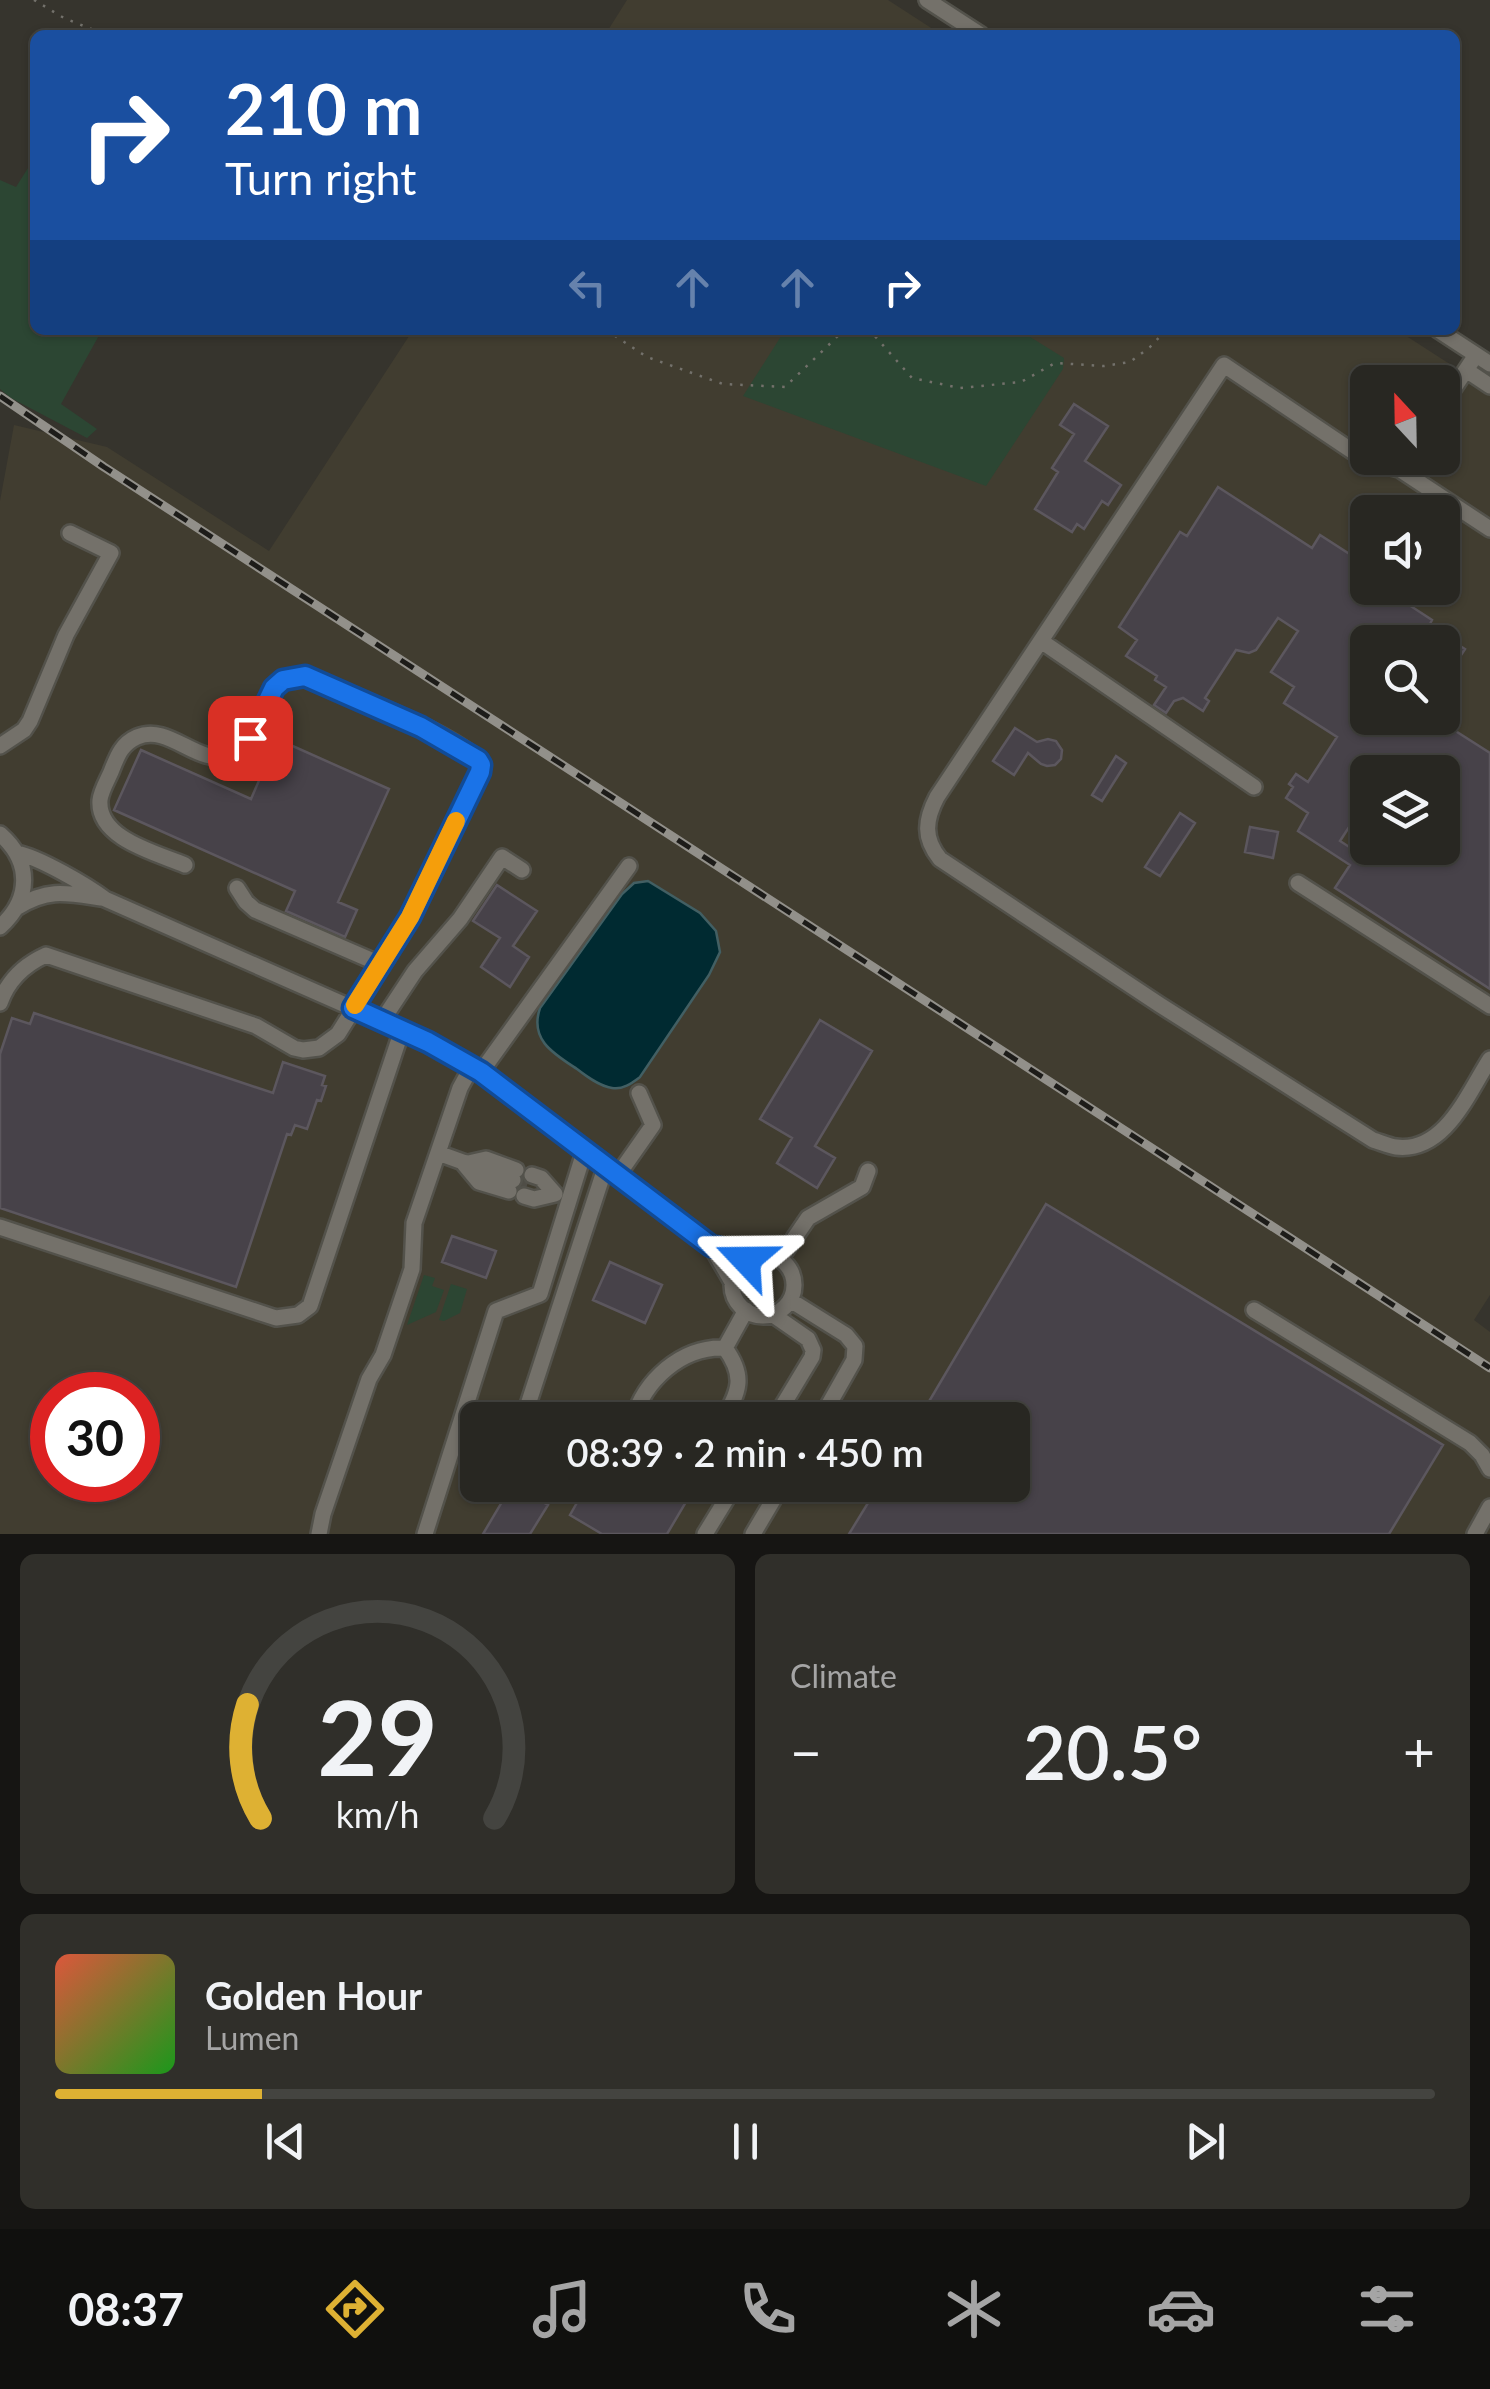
<!DOCTYPE html>
<meta charset="utf-8">
<style>
:root{--surface:#282722;--page:#302f2a;--text:#f1f3f6;--muted:#a5a5a5;--line:#444440;--accent:#deb133}
body{margin:0;font-family:Lato,sans-serif;background:var(--page);color:var(--text);height:100vh;display:flex;flex-direction:column;font-size:38px;white-space:nowrap}
*{box-sizing:border-box;margin:0}
p{font-size:32px;color:var(--muted)}
.icon{flex:none;width:55px;height:55px;fill:none;stroke:currentColor;stroke-width:2;stroke-linecap:round;stroke-linejoin:round}
.map{position:relative;height:1534px;overflow:hidden}
.side{display:flex;flex-direction:column;gap:20px;padding:20px;background:#161513;flex:1}
.side>*{flex:none}
.guide{position:absolute;left:30px;top:30px;width:1430px;height:305px;border-radius:15px;box-shadow:0 2px 8px #0004,0 0 0 2px var(--line);background:#1a4fa0;color:#fff;overflow:hidden}
.needle{width:65px;rotate:338deg}
.buttons{position:absolute;left:1350px;top:365px;display:grid;gap:20px}
.buttons a{display:grid;place-items:center;width:110px;height:110px;border-radius:15px;background:var(--surface);box-shadow:0 2px 8px #0004,0 0 0 2px var(--line);font-size:50px}
.speed{position:absolute;left:30px;top:1372px;display:flex;gap:20px;font-size:50px;font-weight:700;text-align:center}
.speed>*{display:grid;place-content:center;width:130px;height:130px;border-radius:50%;background:var(--surface);box-shadow:0 2px 8px #0004,0 0 0 2px var(--line);line-height:1}
.speed .limit{border:15px solid #d22;background:#fff;color:#111}
.pin{position:absolute;display:grid;place-items:center;width:85px;height:85px;color:#fff;margin:-42px;border-radius:20px;box-shadow:0 5px 15px #0006}
.me{position:absolute;width:110px;margin:-55px;rotate:293deg;stroke-linejoin:round;filter:drop-shadow(0 0 8px #0008)}
.turn{display:flex;align-items:center;gap:35px;height:210px;padding:0 30px;font-size:45px}
.turn .icon{width:130px;height:130px;stroke-width:2.5}
.turn b{display:block;font-size:70px;line-height:85px}
.lanes{display:flex;align-items:center;height:95px;padding:0 30px;background:#0003;justify-content:center;gap:50px;direction:ltr}
.lanes .off{opacity:.35}
.big{font-size:75px;font-weight:600;line-height:1.1}
.side .tile{flex:1;display:flex;flex-direction:column;justify-content:center;gap:15px;min-width:0;padding:0 35px;border-radius:15px;background:var(--page)}
.side .dial{align-items:center;gap:0}
.dial svg{height:260px;overflow:visible;fill:none;stroke:var(--line);stroke-width:7;stroke-linecap:round;text-anchor:middle}
.dial text{fill:var(--text);stroke:none}
.song{display:flex;align-items:center;gap:30px}
.cover{width:120px;height:120px;border-radius:15px;background:linear-gradient(135deg,hsl(10 70% 55%),hsl(120 70% 35%))}
.played{height:10px;border-radius:5px;background:linear-gradient(90deg,var(--accent) 15%,var(--line) 15%)}
.keys{display:flex;justify-content:space-around;direction:ltr}
.heat{display:flex;justify-content:space-between;align-items:center;font-size:55px;direction:ltr}
.side .tiles{flex:1;display:grid;gap:20px;grid-template-columns:1fr 1fr}
.tile:last-child{grid-column:span 2}
.trip{position:absolute;left:460px;top:1402px;width:570px;height:100px;border-radius:15px;background:var(--surface);box-shadow:0 2px 8px #0004,0 0 0 2px var(--line);font-weight:600;line-height:100px;text-align:center}
.tabs{display:flex;height:160px;justify-content:space-around;align-items:center;background:#10100e;color:var(--muted)}
.tabs .icon{width:70px;height:70px}
.tabs .current{color:var(--accent)}
.tabs b{font-size:45px;color:var(--text)}
.map>svg:first-child{display:block}
</style>
<div class="map">
<svg width="1490" height="1534" viewBox="0 0 1490 1534">
<rect width="100%" height="100%" fill="#36342d"/>
<!-- built -->
<path fill="#413d30" fill-rule="evenodd" d="M627,0H888L942,35H605Z
M413,330H1397L1490,390V1295L1474,1320L1490,1332V1534H0V501L14,425L107,447L269,551ZM1368,382H1442V458H1368ZM1368,512H1442V588H1368ZM1368,642H1442V718H1368ZM1368,772H1442V848H1368ZM52,1395H138V1480H52ZM478,1420H1012V1485H478Z"/>
<!-- green -->
<path fill="#2c4633" d="M35,157V330H102L61,404L97,429L87,438L11,398L0,389V180L16,187Z
M785,330H1019L1064,358L1063,369L986,486L743,396Z
M424,1275L435,1278L432,1286L444,1290L436,1312L407,1325Z
M451,1284L467,1289L460,1313L444,1321L439,1320Z"/>
<!-- water -->
<path fill="#002a31" stroke="#425f63" stroke-width="2.5" d="M648,881L700,913L716,931L720,952L709,975L640,1077C632,1083 623,1090 612,1088C599,1086 586,1076 577,1069C554,1054 529,1040 540,1008L622,894L634,883Z"/>
<!-- building -->
<path fill="#474249" stroke="#5c575e" stroke-width="2.5" fill-rule="evenodd" d="M1074,404L1108,426L1085,461L1121,485L1108,505L1102,501L1084,529L1077,524L1072,532L1035,509L1058,472L1052,468L1074,434L1060,425Z
M1218,487L1312,548L1320,535L1368,566V588H1416L1406,603L1432,620L1429,626L1465,649L1442,684V642H1368V718H1435L1490,753V989L1335,888L1350,865L1298,831L1308,813L1286,798L1293,787L1289,784L1296,774L1308,782L1337,737L1284,703L1294,687L1271,672L1298,631L1278,618L1256,650L1249,653L1236,650L1205,698L1209,701L1203,711L1183,698L1174,701L1166,713L1154,705L1166,687L1155,680L1157,676L1126,656L1137,640L1119,627L1180,532L1187,536ZM1391,763L1406,772H1442V848H1379L1371,861L1340,841L1368,798V772H1384Z
M1015,728L1037,742L1048,739L1056,741L1062,750L1061,759L1055,765L1047,766L1041,764L1028,753L1014,775L993,761Z
M277,739L389,789L338,902L357,910L345,937L286,911L295,891L114,810L141,750L251,799Z
M1116,756L1126,763L1102,801L1092,795Z
M1180,813L1195,823L1160,876L1145,867Z
M1250,827L1278,832L1273,858L1245,852Z
M497,885L537,911L513,946L529,957L510,987L481,967L500,938L473,921Z
M34,1013L273,1093L283,1062L325,1076L322,1085L326,1086L321,1101L317,1100L307,1129L295,1125L291,1135L287,1134L236,1287L0,1208V1054L12,1018L30,1024Z
M820,1020L872,1051L815,1146L835,1158L817,1188L777,1163L792,1138L760,1119Z
M1046,1204L1443,1445L1389,1534H849L879,1485H1012V1420H918Z
M452,1236L496,1251L486,1278L442,1262Z
M610,1262L662,1285L645,1323L593,1300Z
M512,1485L548,1505L530,1534H483Z
M587,1485H696L667,1534H602L570,1515Z"/>
<g fill="none" stroke-linecap="round" stroke-linejoin="round">
<!-- minor-tunnel -->
<path stroke="#4f4d46" stroke-width="15" stroke-dasharray="15 8" stroke-linecap="butt" d="M513,1180L528,1185"/>
<defs>
<path id="minor" d="M927,0L981,35
M1438,330L1490,364
M1466,370L1490,386
M1442,406L1476,355
M1490,529L1399,469L1367,461L1224,365L937,797C925,820 923,838 940,859L1160,1005L1373,1140C1380,1142 1389,1146 1396,1147C1445,1153 1468,1093 1490,1059
M1041,641L1254,787
M0,746L24,730L30,721L66,635L111,553L70,533
M0,834C32,862 31,899 0,927
M17,853C38,857 87,885 105,899L402,1030L472,1066L539,1114L711,1246L732,1282
M1298,883L1490,1006
M237,888L246,902L255,910L380,964
M18,907C48,888 67,893 101,898
M0,1003C8,980 24,965 46,955L256,1026L294,1048L303,1050L319,1048L338,1034L411,917L479,772L480,762C453,735 382,708 346,692C333,687 317,677 303,676C296,675 287,678 281,682C255,698 263,743 231,755C197,767 170,723 137,737C121,744 117,757 111,772C107,781 101,791 100,800C97,839 157,853 185,865
M382,1021L415,971L460,919L502,857L522,870
M481,1072L629,866
M438,1153L513,1180
M618,1175L653,1125L639,1093
M509,1191L479,1182L464,1164L486,1159L516,1170
M524,1196L534,1199L555,1194L541,1178L532,1175
M0,1227L276,1318L298,1315L310,1306L402,1030
M732 1285a31 31 0 1 1 62 0a31 31 0 1 1-62 0Z
M780,1259L808,1218L862,1187L868,1171
M790,1300L846,1335L855,1346L854,1360L820,1420
M1254,1310L1470,1443L1482,1455L1490,1469
M772,1314L808,1339L813,1350L812,1357L774,1420
M725,1348L746,1310
M523,1420L606,1165
M633,1420C644,1381 681,1346 725,1348
M723,1420C739,1391 746,1377 725,1348
M319,1534L323,1514L369,1379L383,1355L412,1269L414,1223L460,1088L472,1066
M425,1534L496,1311L540,1294L585,1149
M705,1534L735,1485
M753,1534L782,1485
M1475,1534L1490,1507"/>
</defs>
<!-- minor casing -->
<use href="#minor" stroke="#53524b" stroke-width="20"/>
<!-- path -->
<path stroke="#73716b" stroke-width="2.5" stroke-dasharray="2.5 8" stroke-linecap="butt" d="M34,0L64,18L106,35
M606,330L647,357L723,384L785,387L840,334H873L912,378L960,388L1021,382L1055,363L1104,366L1130,362L1150,347L1166,330"/>
<!-- minor -->
<use href="#minor" stroke="#74716a" stroke-width="15"/>
<defs>
<path id="rail" d="M0,396L104,467L1490,1368"/>
</defs>
<!-- rail casing -->
<use href="#rail" stroke="#92908a" stroke-width="9"/>
<!-- rail -->
<use href="#rail" stroke="#1d1c19" stroke-width="5" stroke-dasharray="15" stroke-linecap="butt"/>
</g>
<g fill="none" stroke-linecap="round" stroke-linejoin="round">
<defs>
<path id="route" d="M250,738L274,688L283,680L305,676L421,727L478,760L481,765L480,772L410,917L353,1008L428,1042L481,1072L711,1246L754,1256L746,1260"/>
</defs>
<!-- route casing -->
<use href="#route" stroke="#114b97" stroke-width="25"/>
<!-- route -->
<use href="#route" stroke="#1a73e8" stroke-width="18"/>
<!-- slow -->
<path stroke="#f59e0b" stroke-width="18" d="M355,1005L410,917L456,821"/>
</g>
</svg>
<div class="buttons">
<a><svg class="needle" viewBox="-14 -14 28 28"><path d="M0-13l5 13h-10z" fill="#e53935"/><path d="M0 13l5-13h-10z" fill="#a5a5a5"/></svg></a>
<a><svg class="icon" aria-label="sound" viewBox="0 0 24 24"><path d="M4 9h4l5-4v14l-5-4H4zM17 9q2 3 0 6"/></svg></a>
<a><svg class="icon" aria-label="search" viewBox="0 0 24 24"><circle cx="10" cy="10" r="6"/><path d="M15 15l6 6"/></svg></a>
<a><svg class="icon" aria-label="layers" viewBox="0 0 24 24"><path d="M12 4l9 5-9 5-9-5zM3 14l9 5 9-5"/></svg></a>
</div>
<div class="speed"><div class="limit">30</div></div>
<div class="pin" style="left:250px;top:738px;background:#d93025"><svg class="icon" aria-label="arrive" viewBox="0 0 24 24"><path d="M6 21V4h12l-3 4 3 4H6"/></svg></div>
<svg class="me" style="left:746px;top:1260px" viewBox="-20 -20 40 40"><path d="M0-17L14 15 0 8-14 15z" fill="#1a73e8" stroke="#fff" stroke-width="4"/></svg>
<div class="trip">08:39 · 2 min · 450 m</div>
<div class="guide">
<div class="turn"><svg class="icon" aria-label="right" viewBox="0 0 24 24"><path d="M7 20v-9h11M14 6l5 5-5 5"/></svg><div><b>210 m</b>Turn right</div></div>
<div class="lanes"><svg class="icon off" aria-label="left" viewBox="0 0 24 24"><path d="M17 20v-9H6M10 6l-5 5 5 5"/></svg><svg class="icon off" aria-label="ahead" viewBox="0 0 24 24"><path d="M12 20V5M6 11l6-6 6 6"/></svg><svg class="icon off" aria-label="ahead" viewBox="0 0 24 24"><path d="M12 20V5M6 11l6-6 6 6"/></svg><svg class="icon" aria-label="right" viewBox="0 0 24 24"><path d="M7 20v-9h11M14 6l5 5-5 5"/></svg></div>
</div>
</div>
<section class="side">
<div class="tiles">
<div class="tile dial"><svg viewBox="0 0 100 80">
<path d="M14 69A42 42 0 1 1 86 69"/>
<path d="M14 69A42 42 0 0 1 10 34" stroke="#deb133"/>
<text x="50" y="56" font-size="32" font-weight="700">29</text>
<text x="50" y="72" font-size="11">km/h</text>
</svg></div>
<div class="tile"><p>Climate</p>
<div class="heat"><a>−</a><b class="big">20.5°</b><a>+</a></div>
</div>
<div class="tile">
<div class="song"><i class="cover"></i><div><b>Golden Hour</b><p>Lumen</p></div></div>
<div class="played"></div>
<div class="keys"><svg class="icon" aria-label="previous" viewBox="0 0 24 24"><path d="M18 5L8 12l10 7zM5 5v14"/></svg><svg class="icon" aria-label="pause" viewBox="0 0 24 24"><path d="M8 5v14M16 5v14"/></svg><svg class="icon" aria-label="next" viewBox="0 0 24 24"><path d="M6 5l10 7-10 7zM19 5v14"/></svg></div>
</div>
</div>
</section>
<nav class="tabs">
<b>08:37</b>
<svg class="icon current" aria-label="directions" viewBox="0 0 24 24"><path d="M12 3l9 9-9 9-9-9zM9 14v-3h6M13 9l2 2-2 2"/></svg>
<svg class="icon" aria-label="music" viewBox="0 0 24 24"><path d="M9 18V5l10-2v13"/><circle cx="6" cy="18" r="3"/><circle cx="16" cy="16" r="3"/></svg>
<svg class="icon" aria-label="phone" viewBox="0 0 24 24"><path d="M5 4h4l2 5-3 2q2 4 5 5l2-3 5 2v4C11 20 4 13 5 4z"/></svg>
<svg class="icon" aria-label="climate" viewBox="0 0 24 24"><path d="M12 3v18M4 7l16 10M4 17L20 7"/></svg>
<svg class="icon" aria-label="car" viewBox="0 0 24 24"><path d="M5 17H2v-5l4-1 3-4h7l3 4 3 1v5h-3M9 17h6M6 11h13"/><circle cx="7" cy="17" r="2"/><circle cx="17" cy="17" r="2"/></svg>
<svg class="icon" aria-label="filters" viewBox="0 0 24 24"><path d="M4 7h16M4 17h16"/><circle cx="9" cy="7" r="2"/><circle cx="15" cy="17" r="2"/></svg>
</nav>
